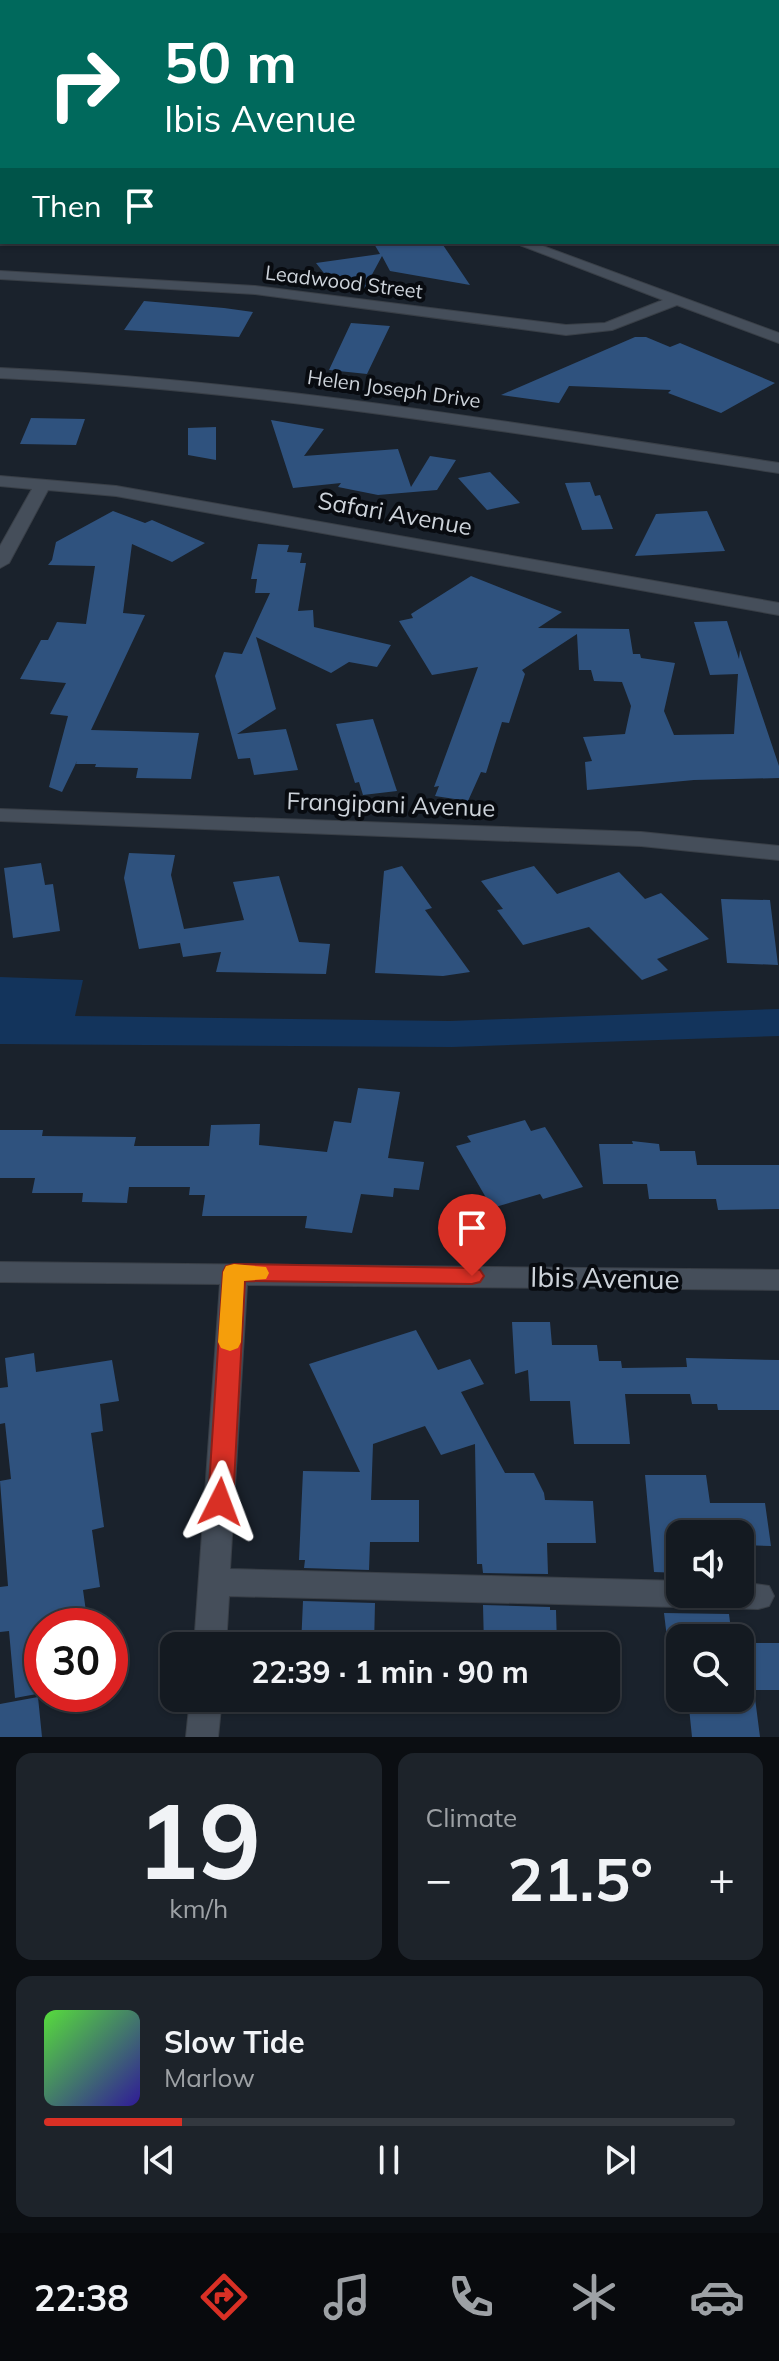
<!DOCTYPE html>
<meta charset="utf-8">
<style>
:root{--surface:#141a21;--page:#1d232a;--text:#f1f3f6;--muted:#9da1a5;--line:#33383f;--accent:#d93025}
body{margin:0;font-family:Mulish,sans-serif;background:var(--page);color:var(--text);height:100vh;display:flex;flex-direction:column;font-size:30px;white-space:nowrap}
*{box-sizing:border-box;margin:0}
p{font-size:26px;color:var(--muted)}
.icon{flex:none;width:44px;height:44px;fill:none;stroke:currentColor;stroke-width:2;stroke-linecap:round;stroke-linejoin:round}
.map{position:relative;height:1737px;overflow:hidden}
.details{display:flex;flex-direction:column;gap:16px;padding:16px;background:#0b0e12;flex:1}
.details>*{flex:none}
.hud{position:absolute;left:0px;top:0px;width:780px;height:244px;box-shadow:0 2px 6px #0004,0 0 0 2px var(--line);background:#00695c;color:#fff;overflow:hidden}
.tools{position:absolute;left:666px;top:1520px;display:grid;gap:16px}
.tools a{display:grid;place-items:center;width:88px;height:88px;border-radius:16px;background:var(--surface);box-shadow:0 2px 6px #0004,0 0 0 2px var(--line);font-size:40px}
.speed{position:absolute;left:24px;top:1608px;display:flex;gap:16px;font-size:40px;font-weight:700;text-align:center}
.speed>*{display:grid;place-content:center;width:104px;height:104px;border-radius:50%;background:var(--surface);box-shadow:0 2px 6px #0004,0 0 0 2px var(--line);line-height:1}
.speed .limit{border:12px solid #d22;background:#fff;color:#111}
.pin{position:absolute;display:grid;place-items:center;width:68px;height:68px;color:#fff;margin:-82px -34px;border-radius:50% 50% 50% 0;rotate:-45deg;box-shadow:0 0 8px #0007}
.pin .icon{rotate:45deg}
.me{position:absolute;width:88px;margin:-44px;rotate:3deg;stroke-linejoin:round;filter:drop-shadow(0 0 6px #0008)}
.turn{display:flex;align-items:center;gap:28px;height:168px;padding:0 32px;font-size:36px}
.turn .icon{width:104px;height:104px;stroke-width:2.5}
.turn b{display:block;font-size:56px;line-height:68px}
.then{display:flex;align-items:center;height:76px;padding:0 32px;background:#0003;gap:16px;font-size:30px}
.big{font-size:60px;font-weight:700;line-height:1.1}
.details .card{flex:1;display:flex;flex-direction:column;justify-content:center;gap:12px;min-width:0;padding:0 28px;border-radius:16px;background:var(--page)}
.details .dial{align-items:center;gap:0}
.dial b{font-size:104px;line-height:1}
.song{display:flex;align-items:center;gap:24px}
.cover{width:96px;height:96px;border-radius:12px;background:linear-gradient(135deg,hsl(110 70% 55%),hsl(250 70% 35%))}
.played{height:8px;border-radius:4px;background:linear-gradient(90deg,var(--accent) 20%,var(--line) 20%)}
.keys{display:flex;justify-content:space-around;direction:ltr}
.heat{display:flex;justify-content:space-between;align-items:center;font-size:44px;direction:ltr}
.details .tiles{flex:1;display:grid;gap:16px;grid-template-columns:1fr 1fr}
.card:last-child{grid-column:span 2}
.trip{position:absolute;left:160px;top:1632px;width:460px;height:80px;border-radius:16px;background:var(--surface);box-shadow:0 2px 6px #0004,0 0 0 2px var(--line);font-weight:700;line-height:80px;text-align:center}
.menu{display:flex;height:128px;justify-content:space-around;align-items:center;background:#080a0d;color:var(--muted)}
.menu .icon{width:56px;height:56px}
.menu .active{color:var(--accent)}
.menu b{font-size:36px;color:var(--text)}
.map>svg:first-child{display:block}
</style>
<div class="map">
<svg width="779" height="1737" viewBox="0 0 779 1737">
<rect width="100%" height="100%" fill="#1a222c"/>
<!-- green -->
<path fill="#13345c" d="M0,977L83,980L75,1016L450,1021L779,1009V1036L452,1047L0,1044Z"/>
<!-- building -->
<path fill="#2f527e" d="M373,242H441L470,285L390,271L382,256L361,295L335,287L316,263L380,254Z
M144,301L224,308L253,312L239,337L124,330Z
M351,323L390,326L367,374L329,370Z
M635,337H646L670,347L680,343L775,383L721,413L668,393L671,390L569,386L559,403L501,395Z
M31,418L85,419L76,445L20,444Z
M271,420L324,429L304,456L398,449L411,487L430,456L456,460L437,490L378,495L338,487L341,483L293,488Z
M216,427V460L188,455V428Z
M490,472L520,503L487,510L458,478Z
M590,482L595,496L600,495L613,529L582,530L565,483Z
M113,511L145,523L152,520L205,543L172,562L132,544L123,613L145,615L91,730L199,733L191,779L136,778L138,768L95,767L96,764H76L77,761L62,792L49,787L68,716L50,714L66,683L20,679L41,640H48L57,622L86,624L95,566L48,565L52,560L56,542Z
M707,511L725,551L635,556L656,514Z
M258,544L289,545L287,552L302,553L300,563H306L298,611L313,610L314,627L391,645L377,667L349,662L331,673L256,637L276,709L237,734L286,729L298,770L254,775L250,758L238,759L215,676L224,652L242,654L270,593H255L257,579H251Z
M471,576L562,612L538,628L629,629L633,654H640L641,658L675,663L664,711L674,735L734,734L738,674L710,675L694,622L727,621L739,659L740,650L779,766V778L694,780L587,790L585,762L592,761L583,737L625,734L631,706L622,682L594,681L591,670H579L577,634L522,670L525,674L509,723L502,722L486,773L481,772L468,801L435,796L439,786L434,787L478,667L432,675L399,621L413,618L411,614Z
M373,719L397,791L363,795L359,782L355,783L336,724Z
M129,853L175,855L171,875L184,929L244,920L233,882L279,876L299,942L330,944L326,974L216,972L221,952L183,957L180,943L139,949L124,878Z
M41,863L45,885L53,884L60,931L13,938L4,868Z
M402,866L432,908L425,910L470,972L443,976L375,973L384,871Z
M534,866L557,894L619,872L645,899L661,893L709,939L657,959L668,970L642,980L589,927L523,945L497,910L503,909L481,881Z
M721,899L770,900L778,965L727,963Z
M358,1088L400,1092L388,1158L424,1162L419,1190L394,1188L393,1197L361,1194L352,1233L305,1228L307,1216H202L205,1195H189L190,1187H129L127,1203L82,1202L83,1193H32L35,1178H0V1130H43L42,1136L136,1137L134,1146H209L211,1125L260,1124L259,1145L327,1152L334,1121L351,1123Z
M525,1120L531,1131L545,1127L583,1187L543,1199L540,1194L492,1208L456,1146L471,1142L467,1136Z
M632,1141L659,1144L660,1151H695L697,1165H779V1209L718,1210L716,1199H649L647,1184H603L599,1144H633Z
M512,1322H550L552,1345H597L599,1361H621L622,1368L687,1367L686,1358L779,1360V1410H718L717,1404H692L690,1394H625L630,1444H574L570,1401H530L528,1370L515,1374Z
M416,1330L438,1370L470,1359L484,1384L461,1392L505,1473H534L544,1493L545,1500L593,1501L596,1543H547L548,1574L483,1573L482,1564H477L475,1444L441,1455L425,1426L373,1444L371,1500H419V1542H370L369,1570L304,1568L305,1560H299L303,1471L360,1472L309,1364Z
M34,1353L36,1372L112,1360L119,1401L100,1404L103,1431L91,1433L104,1527L92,1530L100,1587L83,1590L88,1626H42V1693L15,1698L9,1631L0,1632V1587L8,1586L0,1481L11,1479L5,1423L0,1424V1388L8,1387L5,1358Z
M645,1475H706L710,1503H765L771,1546L740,1545V1534H680V1573L654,1572Z
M303,1601L375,1603L374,1646H301Z
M483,1605L550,1607V1610H556L557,1646H484Z
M664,1613L729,1614L732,1638H667Z
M746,1643H779V1690H753Z
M38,1697L42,1737H0V1704Z
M688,1698H755L760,1737H692Z"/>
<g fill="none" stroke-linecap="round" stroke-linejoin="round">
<defs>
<path id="minor" d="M11,0H24L9,2Z
M305,0H317V2H305Z
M614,0H626L627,2H615Z
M649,0H661L647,2Z
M0,56L2,57V65L0,64Z
M0,163H2V171H0Z
M512,242H532L779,333V343L677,305L612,330L566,335L255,294L0,279V271L255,286L566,325L605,323L663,300Z
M0,476L116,486L779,603V615L116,496L48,490L9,563L0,568V546L32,489L0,486Z
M0,809L641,832L779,846V860L641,846L0,821Z
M0,1262L779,1270V1290L247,1285L230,1569L680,1581V1594H740V1582L769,1586L774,1596L769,1606L758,1609L229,1596L226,1646H194L220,1284L0,1282Z
M190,1698H222L218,1737H186Z"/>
<path id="tertiary" d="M0,368C262,380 520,424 779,463V473C520,434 262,390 0,378Z"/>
</defs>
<!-- minor casing -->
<use href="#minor" stroke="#393f47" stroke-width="2"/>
<!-- tertiary casing -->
<use href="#tertiary" stroke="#393f47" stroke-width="2"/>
<!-- minor -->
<use href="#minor" fill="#454e5a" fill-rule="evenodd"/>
<!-- tertiary -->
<use href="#tertiary" fill="#454e5a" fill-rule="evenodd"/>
</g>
<!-- route -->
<path fill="#d93025" stroke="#8d1f18" stroke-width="2" d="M234,1264L472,1268L480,1270L484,1276L480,1282L472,1284L245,1281L233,1502L229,1509L220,1513L212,1509L208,1502L223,1272L226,1266Z"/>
<!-- slow -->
<path fill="#f59e0b" d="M234,1264L266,1267L269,1273L266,1279L244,1281L241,1342L238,1348L230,1351L221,1348L218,1342L223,1272L226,1266Z"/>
<g text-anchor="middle" stroke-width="8" stroke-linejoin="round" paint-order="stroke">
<!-- far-street labels -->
<g font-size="20" fill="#cdd3da" stroke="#080b10">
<text transform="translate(344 282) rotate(7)" y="7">Leadwood Street</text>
<text transform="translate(394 389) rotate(8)" y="7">Helen Joseph Drive</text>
</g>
<!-- street labels -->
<g font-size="24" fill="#cdd3da" stroke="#080b10">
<text transform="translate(395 514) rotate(10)" y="8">Safari Avenue</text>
<text transform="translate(391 805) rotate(2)" y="8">Frangipani Avenue</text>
</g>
<!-- near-street labels -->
<g font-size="28" fill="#cdd3da" stroke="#080b10">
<text transform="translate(605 1278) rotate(1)" y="10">Ibis Avenue</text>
</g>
</g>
</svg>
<div class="tools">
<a><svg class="icon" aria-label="sound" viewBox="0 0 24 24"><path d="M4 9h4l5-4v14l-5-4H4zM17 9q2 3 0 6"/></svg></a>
<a><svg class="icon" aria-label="search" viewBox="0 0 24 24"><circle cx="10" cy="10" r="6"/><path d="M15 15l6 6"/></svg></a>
</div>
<div class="speed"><div class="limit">30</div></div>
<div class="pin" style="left:472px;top:1276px;background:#d93025"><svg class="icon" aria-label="arrive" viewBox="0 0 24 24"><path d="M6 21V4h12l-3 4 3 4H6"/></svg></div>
<svg class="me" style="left:220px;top:1502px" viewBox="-20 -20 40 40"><path d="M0-17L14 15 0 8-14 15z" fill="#d93025" stroke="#fff" stroke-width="4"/></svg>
<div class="trip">22:39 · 1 min · 90 m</div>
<div class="hud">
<div class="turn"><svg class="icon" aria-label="right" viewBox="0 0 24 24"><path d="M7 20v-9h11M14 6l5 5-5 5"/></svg><div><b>50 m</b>Ibis Avenue</div></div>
<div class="then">Then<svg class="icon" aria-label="arrive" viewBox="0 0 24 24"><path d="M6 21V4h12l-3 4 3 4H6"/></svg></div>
</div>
</div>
<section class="details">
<div class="tiles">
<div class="card dial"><b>19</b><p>km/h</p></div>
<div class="card"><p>Climate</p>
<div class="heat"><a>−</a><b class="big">21.5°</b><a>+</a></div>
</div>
<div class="card">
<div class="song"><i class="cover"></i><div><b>Slow Tide</b><p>Marlow</p></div></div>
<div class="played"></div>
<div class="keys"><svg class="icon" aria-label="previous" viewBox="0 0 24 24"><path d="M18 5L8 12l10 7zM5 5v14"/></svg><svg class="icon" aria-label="pause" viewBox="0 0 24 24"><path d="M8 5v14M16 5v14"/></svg><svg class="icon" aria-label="next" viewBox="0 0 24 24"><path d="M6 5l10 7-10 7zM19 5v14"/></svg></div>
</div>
</div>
</section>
<nav class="menu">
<b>22:38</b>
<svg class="icon active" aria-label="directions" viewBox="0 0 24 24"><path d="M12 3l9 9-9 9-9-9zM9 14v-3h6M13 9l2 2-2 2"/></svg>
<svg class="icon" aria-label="music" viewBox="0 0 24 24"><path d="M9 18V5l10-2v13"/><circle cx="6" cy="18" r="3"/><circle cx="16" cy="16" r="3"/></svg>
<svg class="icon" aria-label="phone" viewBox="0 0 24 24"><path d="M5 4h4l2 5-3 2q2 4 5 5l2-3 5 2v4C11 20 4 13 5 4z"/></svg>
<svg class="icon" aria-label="climate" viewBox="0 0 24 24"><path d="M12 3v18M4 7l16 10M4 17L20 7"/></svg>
<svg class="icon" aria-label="car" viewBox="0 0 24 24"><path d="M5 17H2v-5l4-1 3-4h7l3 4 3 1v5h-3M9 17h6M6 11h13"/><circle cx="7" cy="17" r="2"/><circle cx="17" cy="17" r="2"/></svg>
</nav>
